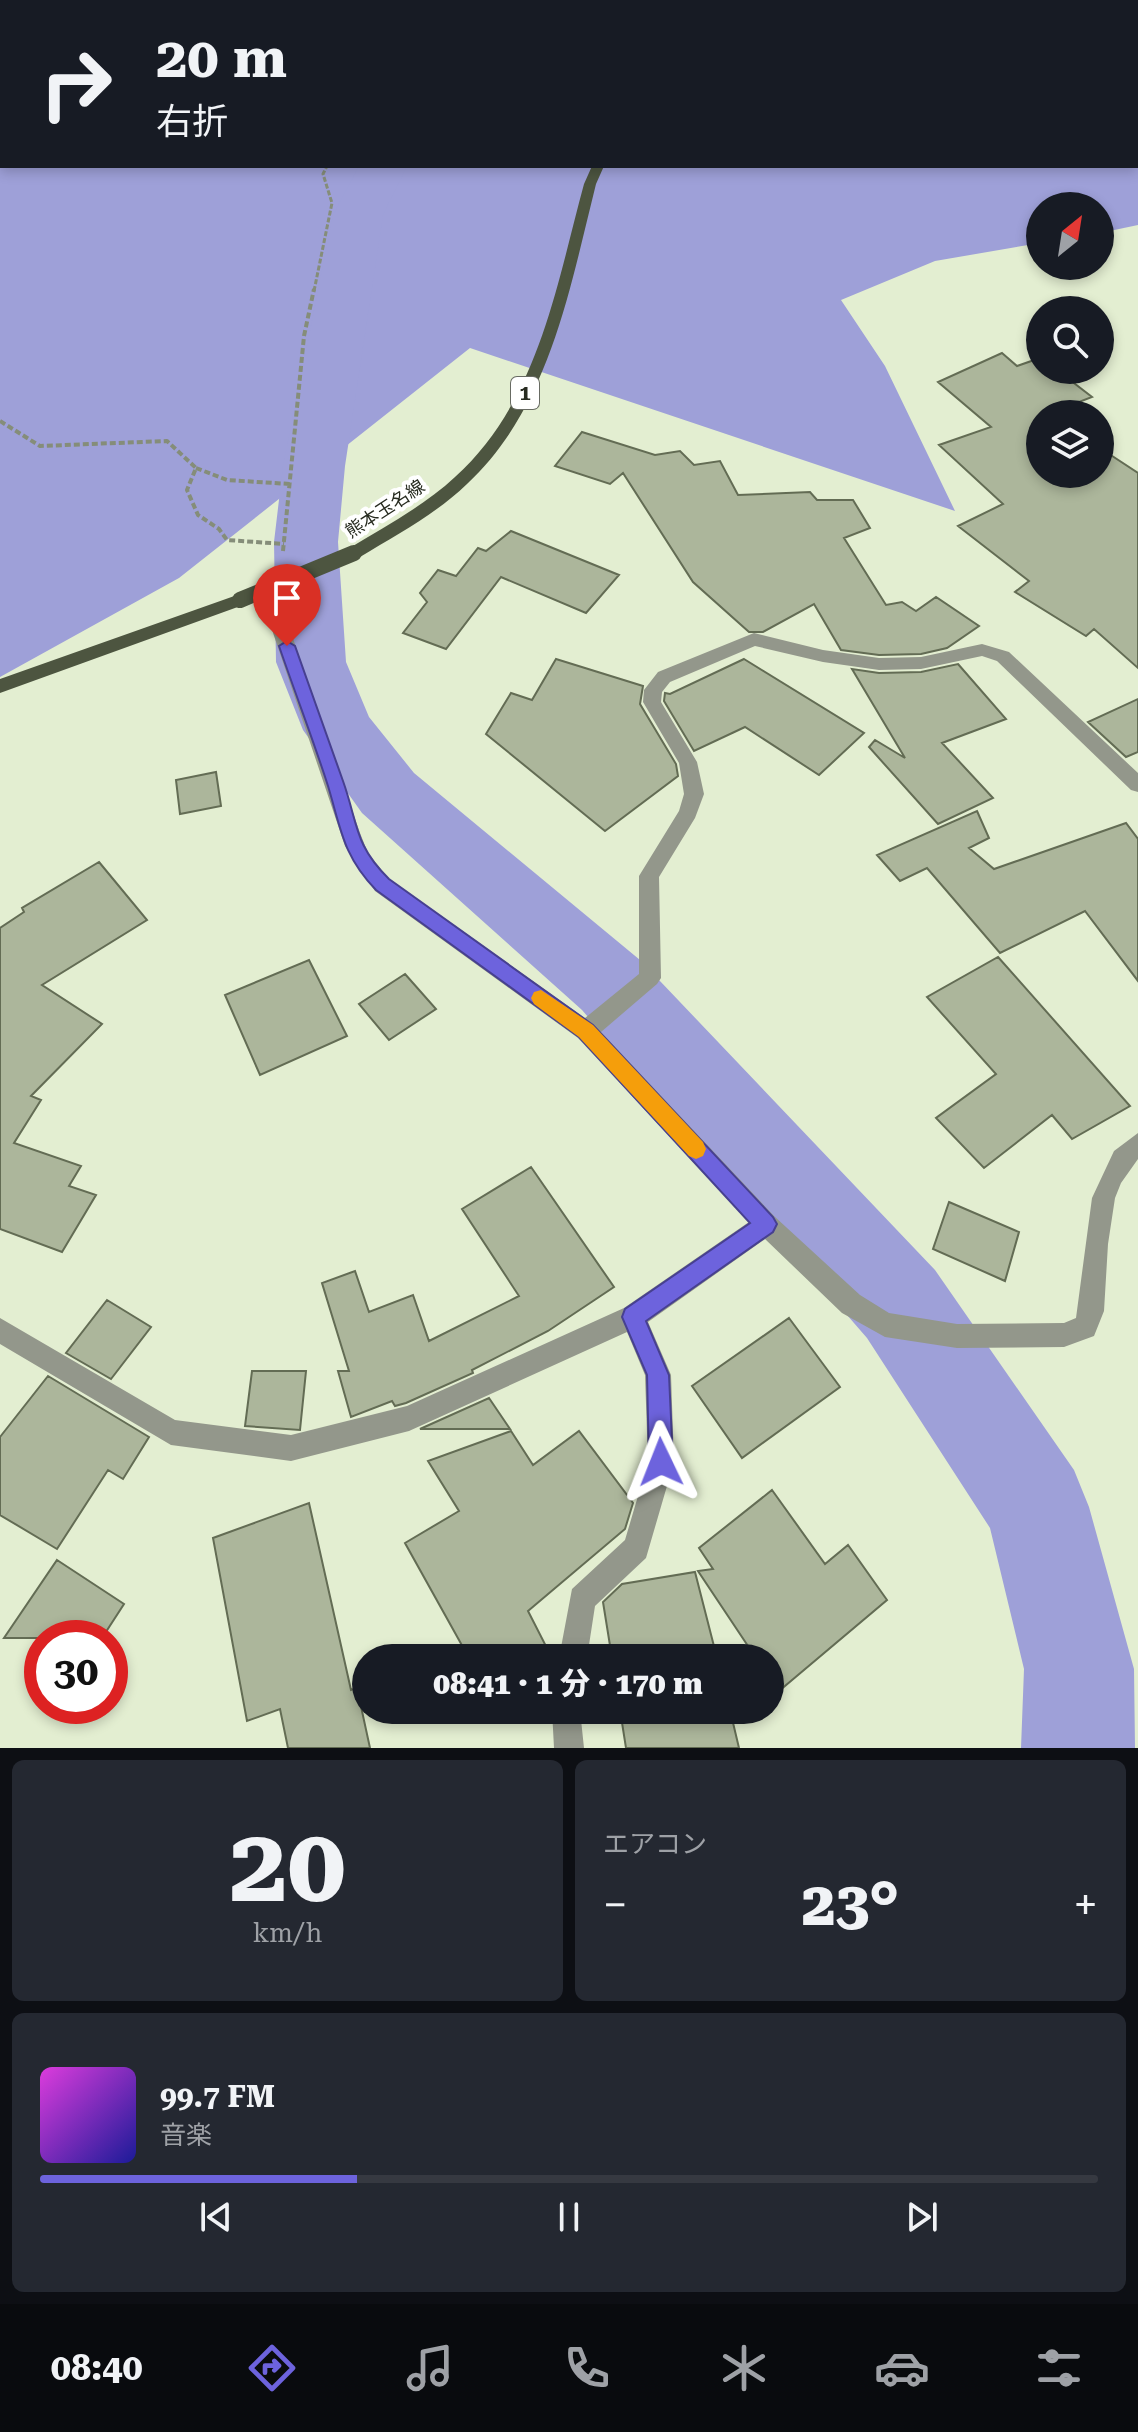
<!DOCTYPE html>
<html lang="ja">
<meta charset="utf-8">
<style>
:root{--surface:#171b24;--page:#242831;--text:#f1f3f6;--muted:#9ea1a6;--line:#363941;--accent:#6d63dd}
body{margin:0;font-family:"Roboto Serif","Noto Sans JP",serif;background:var(--page);color:var(--text);height:100vh;display:flex;flex-direction:column;font-size:30px;white-space:nowrap}
*{box-sizing:border-box;margin:0}
p{font-size:26px;color:var(--muted)}
.icon{flex:none;width:44px;height:44px;fill:none;stroke:currentColor;stroke-width:2;stroke-linecap:round;stroke-linejoin:round}
.map{position:relative;height:1748px;overflow:hidden}
.sheet{display:flex;flex-direction:column;gap:12px;padding:12px;background:#0d0f14;flex:1}
.sheet>*{flex:none}
.guide{position:absolute;left:0px;top:0px;width:1138px;height:168px;box-shadow:0 4px 12px #0003;background:#171b24;color:var(--text);overflow:hidden}
.needle{width:52px;rotate:30deg}
.tools{position:absolute;left:1026px;top:192px;display:grid;gap:16px}
.tools a{display:grid;place-items:center;width:88px;height:88px;border-radius:50%;background:var(--surface);box-shadow:0 4px 12px #0003;font-size:40px}
.speed{position:absolute;left:24px;top:1620px;display:flex;gap:16px;font-size:40px;font-weight:700;text-align:center}
.speed>*{display:grid;place-content:center;width:104px;height:104px;border-radius:50%;background:var(--surface);box-shadow:0 4px 12px #0003;line-height:1}
.speed .limit{border:12px solid #d22;background:#fff;color:#111}
.pin{position:absolute;display:grid;place-items:center;width:68px;height:68px;color:#fff;margin:-82px -34px;border-radius:50% 50% 50% 0;rotate:-45deg;box-shadow:0 0 8px #0007}
.pin .icon{rotate:45deg}
.me{position:absolute;width:88px;margin:-44px;rotate:358deg;stroke-linejoin:round;filter:drop-shadow(0 0 6px #0008)}
.turn{display:flex;align-items:center;gap:28px;height:168px;padding:0 24px;font-size:36px}
.turn .icon{width:104px;height:104px;stroke-width:2.5}
.turn b{display:block;font-size:56px;line-height:68px}
.big{font-size:60px;font-weight:800;line-height:1.1}
.sheet .card{flex:1;display:flex;flex-direction:column;justify-content:center;gap:12px;min-width:0;padding:0 28px;border-radius:12px;background:var(--page)}
.sheet .dial{align-items:center;gap:0}
.dial b{font-size:104px;line-height:1}
.song{display:flex;align-items:center;gap:24px}
.cover{width:96px;height:96px;border-radius:12px;background:linear-gradient(135deg,hsl(300 70% 55%),hsl(240 70% 35%))}
.played{height:8px;border-radius:4px;background:linear-gradient(90deg,var(--accent) 30%,var(--line) 30%)}
.keys{display:flex;justify-content:space-around;direction:ltr}
.heat{display:flex;justify-content:space-between;align-items:center;font-size:44px;direction:ltr}
.sheet .tiles{flex:1;display:grid;gap:12px;grid-template-columns:1fr 1fr}
.card:last-child{grid-column:span 2}
.trip{position:absolute;left:352px;top:1644px;width:432px;height:80px;border-radius:40px;background:var(--surface);box-shadow:0 4px 12px #0003;font-weight:800;line-height:80px;text-align:center}
.menu{display:flex;height:128px;justify-content:space-around;align-items:center;background:#090b0e;color:var(--muted)}
.menu .icon{width:56px;height:56px}
.menu .selected{color:var(--accent)}
.menu b{font-size:36px;color:var(--text)}
.map>svg:first-child{display:block}
</style>
<div class="map">
<svg width="1138" height="1748" viewBox="0 0 1138 1748">
<rect width="100%" height="100%" fill="#e3eed1"/>
<!-- forest -->
<path fill="#9ea0d8" fill-rule="evenodd" d="M0,0H1138V225L1100,233V206H1040V243L935,261L841,300L885,366L955,511L470,348L179,578L0,677ZM2,2H1136V166H2Z"/>
<g fill="none" stroke-linecap="round" stroke-linejoin="round">
<!-- river -->
<path fill="#9ea0d8" fill-rule="evenodd" d="M479,0H521V2H479Z
M359,166H407L383,215L345,466L338,542L346,662L369,717L414,773L640,960L935,1270L1074,1470L1089,1507L1134,1669L1135,1748H1021L1024,1669L990,1528L867,1338L582,1010L362,813L303,730L276,662L274,542L283,466L333,215Z"/>
</g>
<!-- building -->
<path fill="#acb69b" stroke="#636c54" stroke-width="2" d="M1002,353L1017,366L1040,358V370H1057L1092,397L1048,414H1040V474H1100V448L1138,473V668L1094,629L1086,636L1015,592L1029,581L958,526L1003,504L939,445L991,427L938,382Z
M582,432L655,455L680,451L694,465L720,461L738,495L810,492L817,500H853L870,528L844,538L886,605L902,602L916,611L936,597L979,626L947,648L921,654L879,655L841,650L814,604L763,632H749L693,582L623,473L610,484L555,466Z
M511,531L619,575L586,613L501,577L446,649L403,633L427,602L420,593L438,570L456,576L478,548L486,551Z
M556,659L643,686L640,704L676,764L678,776L605,831L486,734L511,693L532,700Z
M744,659L864,733L819,775L745,727L694,751L664,701L665,693L670,694Z
M958,664L1006,719L942,743L993,798L938,824L869,747L875,740L905,758L852,669L879,673L921,672Z
M1138,699V752L1126,757L1088,722Z
M216,772L221,806L180,814L176,780Z
M977,811L989,838L969,848L994,869L1126,823L1138,839V981L1085,911L1000,953L927,868L900,881L877,855Z
M99,862L147,920L42,985L102,1024L31,1096L41,1100L14,1143L81,1166L69,1186L96,1195L62,1252L0,1229V928L24,912L22,908Z
M998,957L1130,1106L1072,1139L1052,1115L984,1168L936,1118L996,1074L927,997Z
M309,960L347,1036L260,1075L225,995Z
M405,974L436,1009L389,1040L359,1004Z
M531,1167L614,1287L548,1331L472,1370L473,1373L406,1403L395,1406L392,1401L351,1417L338,1371H349L322,1283L355,1271L369,1312L413,1295L429,1341L519,1296L462,1209Z
M949,1202L1019,1232L1005,1281L933,1249Z
M107,1300L151,1327L111,1379L66,1353Z
M789,1318L840,1387L742,1458L692,1386Z
M252,1371H306L300,1430L245,1426Z
M48,1376L149,1437L123,1479L108,1470L57,1549L0,1515V1437Z
M489,1398L510,1429H420Z
M511,1431L533,1465L579,1431L633,1503L625,1529L528,1611L552,1658H469L405,1543L459,1511L428,1461Z
M772,1490L825,1564L848,1545L887,1600L779,1691L770,1678V1658H756L698,1571L713,1569L699,1548Z
M309,1503L351,1690L357,1688L370,1748H288L280,1709L247,1721L213,1538Z
M57,1560L124,1604L102,1638H4Z
M695,1572L717,1658H612L603,1602L622,1584Z
M620,1710H730L739,1748H626Z"/>
<g fill="none" stroke-linecap="round" stroke-linejoin="round">
<!-- path-far1 -->
<path stroke="#858d79" stroke-width="3" stroke-dasharray="5 2" stroke-linecap="butt" d="M412,0L415,2
M601,2L606,0
M314,291L332,203L323,174L327,166"/>
<!-- path -->
<path stroke="#858d79" stroke-width="4" stroke-dasharray="6 3" stroke-linecap="butt" d="M0,421L40,446L167,441L196,468L187,490L198,515L219,529L227,540L284,544
M196,468L227,480L290,484
M283,551L304,336L314,289"/>
<!-- minor -->
<path fill="#93978b" fill-rule="evenodd" d="M1062,0H1082L1083,2H1063Z
M1136,6H1138V12H1136Z
M277,612L286,618L360,833L368,853L389,879L585,1018L639,974V876L679,811L684,794L679,763L643,702L644,690L658,672L754,633L823,650L879,658L921,657L982,644L1009,652L1138,773V792L1131,790L997,661L982,656L921,669L879,670L823,662L755,646L670,682L662,692L661,702L697,762L704,794L695,818L659,877L661,978L657,984L601,1032L774,1216L860,1295L889,1313L957,1324L1064,1323L1076,1318L1092,1198L1114,1151L1138,1133V1159L1121,1183L1115,1198L1108,1244L1104,1311L1094,1336L1064,1347L957,1348L885,1337L842,1313L765,1239L648,1322L671,1375L674,1462L646,1558L595,1606L587,1658H559L572,1589L625,1540L648,1462L645,1375L627,1332L409,1431L291,1461L171,1445L0,1344V1318L175,1420L291,1435L407,1406L624,1308L749,1222L578,1038L375,891L345,846L268,618Z
M552,1710H580L584,1748H554Z"/>
<!-- major -->
<path fill="#4d5540" fill-rule="evenodd" d="M592,166H604L596,184C569,291 550,406 467,484C436,514 396,535 360,557H348L346,553L348,549C384,527 424,506 455,477C538,402 556,287 584,184Z
M240,594L249,600L246,604L0,693V679Z"/>
<!-- major-bridge -->
<path stroke="#4d5540" stroke-width="16" d="M240,600L354,553"/>
</g>
<!-- route -->
<path fill="#6d63dd" stroke="#474090" stroke-width="2" d="M287,641L295,646C311,691 327,736 343,781C358,823 354,845 389,879L593,1025L773,1217L777,1224L773,1232L646,1321L669,1375L673,1462L669,1470L661,1474L653,1470L649,1462L647,1375L622,1317L625,1309L750,1223L579,1037L376,890C343,856 341,829 328,786C313,739 295,693 279,646Z"/>
<!-- slow -->
<path fill="#f59e0b" d="M541,990L593,1025L703,1142L706,1149L703,1156L696,1159L689,1156L579,1037L534,1004L531,998L534,992Z"/>
<g text-anchor="middle" stroke-width="8" stroke-linejoin="round" paint-order="stroke">
<!-- far-street labels -->
<g font-size="18" fill="#272b20" stroke="#fff">
<text transform="translate(385 509) rotate(-33)" y="6">熊本玉名線</text>
</g>
<!-- shield labels -->
<rect fill="#fff" stroke="#686b63" stroke-width="2" x="511" y="377" width="28" height="32" rx="6"/>
<g font-size="20" font-weight="bold" fill="#272b20">
<text x="525" y="400">1</text>
</g>
</g>
</svg>
<div class="tools">
<a><svg class="needle" viewBox="-14 -14 28 28"><path d="M0-13l5 13h-10z" fill="#e53935"/><path d="M0 13l5-13h-10z" fill="#9ea1a6"/></svg></a>
<a><svg class="icon" aria-label="search" viewBox="0 0 24 24"><circle cx="10" cy="10" r="6"/><path d="M15 15l6 6"/></svg></a>
<a><svg class="icon" aria-label="layers" viewBox="0 0 24 24"><path d="M12 4l9 5-9 5-9-5zM3 14l9 5 9-5"/></svg></a>
</div>
<div class="speed"><div class="limit">30</div></div>
<div class="pin" style="left:287px;top:646px;background:#d93025"><svg class="icon" aria-label="arrive" viewBox="0 0 24 24"><path d="M6 21V4h12l-3 4 3 4H6"/></svg></div>
<svg class="me" style="left:661px;top:1462px" viewBox="-20 -20 40 40"><path d="M0-17L14 15 0 8-14 15z" fill="#6d63dd" stroke="#fff" stroke-width="4"/></svg>
<div class="trip">08:41 · 1 分 · 170 m</div>
<div class="guide">
<div class="turn"><svg class="icon" aria-label="right" viewBox="0 0 24 24"><path d="M7 20v-9h11M14 6l5 5-5 5"/></svg><div><b>20 m</b>右折</div></div>
</div>
</div>
<section class="sheet">
<div class="tiles">
<div class="card dial"><b>20</b><p>km/h</p></div>
<div class="card"><p>エアコン</p>
<div class="heat"><a>−</a><b class="big">23°</b><a>+</a></div>
</div>
<div class="card">
<div class="song"><i class="cover"></i><div><b>99.7 FM</b><p>音楽</p></div></div>
<div class="played"></div>
<div class="keys"><svg class="icon" aria-label="previous" viewBox="0 0 24 24"><path d="M18 5L8 12l10 7zM5 5v14"/></svg><svg class="icon" aria-label="pause" viewBox="0 0 24 24"><path d="M8 5v14M16 5v14"/></svg><svg class="icon" aria-label="next" viewBox="0 0 24 24"><path d="M6 5l10 7-10 7zM19 5v14"/></svg></div>
</div>
</div>
</section>
<nav class="menu">
<b>08:40</b>
<svg class="icon selected" aria-label="directions" viewBox="0 0 24 24"><path d="M12 3l9 9-9 9-9-9zM9 14v-3h6M13 9l2 2-2 2"/></svg>
<svg class="icon" aria-label="music" viewBox="0 0 24 24"><path d="M9 18V5l10-2v13"/><circle cx="6" cy="18" r="3"/><circle cx="16" cy="16" r="3"/></svg>
<svg class="icon" aria-label="phone" viewBox="0 0 24 24"><path d="M5 4h4l2 5-3 2q2 4 5 5l2-3 5 2v4C11 20 4 13 5 4z"/></svg>
<svg class="icon" aria-label="climate" viewBox="0 0 24 24"><path d="M12 3v18M4 7l16 10M4 17L20 7"/></svg>
<svg class="icon" aria-label="car" viewBox="0 0 24 24"><path d="M5 17H2v-5l4-1 3-4h7l3 4 3 1v5h-3M9 17h6M6 11h13"/><circle cx="7" cy="17" r="2"/><circle cx="17" cy="17" r="2"/></svg>
<svg class="icon" aria-label="filters" viewBox="0 0 24 24"><path d="M4 7h16M4 17h16"/><circle cx="9" cy="7" r="2"/><circle cx="15" cy="17" r="2"/></svg>
</nav>
